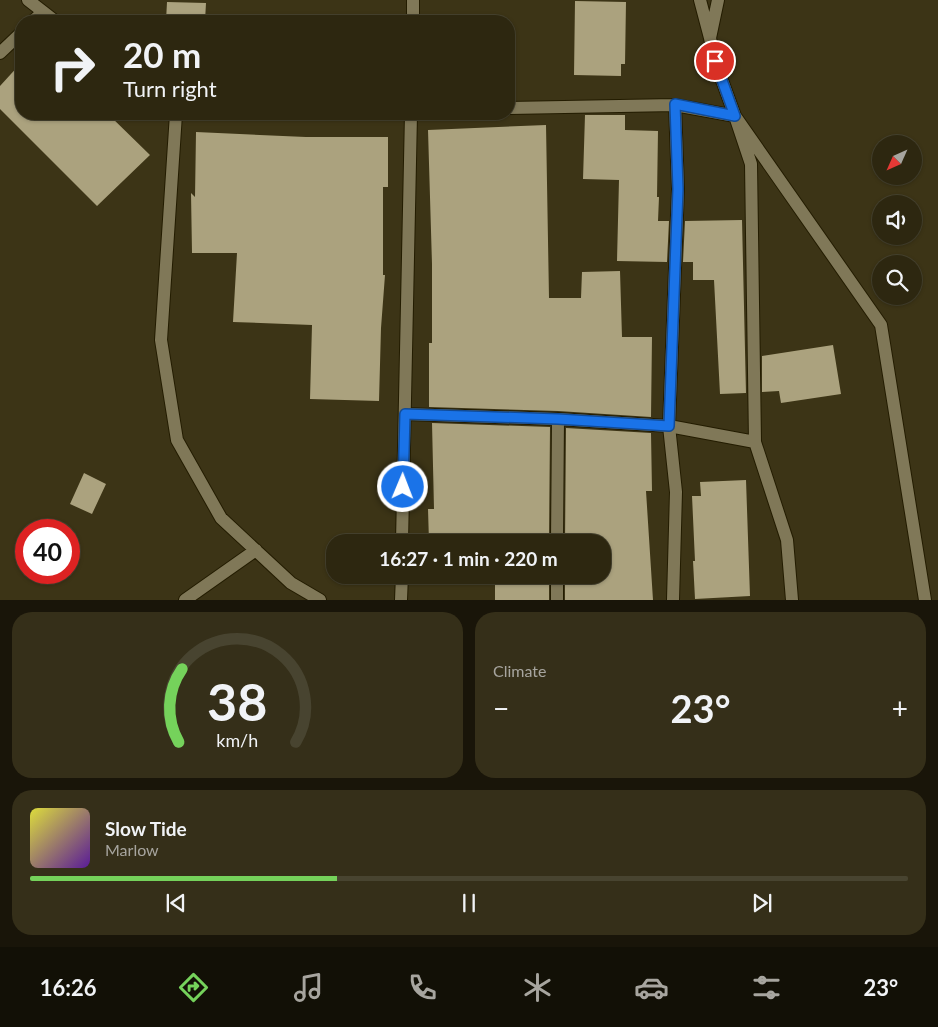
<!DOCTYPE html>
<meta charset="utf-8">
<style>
:root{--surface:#2d2710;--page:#352f19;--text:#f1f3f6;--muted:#a7a59f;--line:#484430;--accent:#75d25b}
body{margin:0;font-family:Lato,sans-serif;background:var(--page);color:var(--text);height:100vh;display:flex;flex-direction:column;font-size:19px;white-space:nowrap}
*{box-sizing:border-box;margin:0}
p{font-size:16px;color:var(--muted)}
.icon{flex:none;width:28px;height:28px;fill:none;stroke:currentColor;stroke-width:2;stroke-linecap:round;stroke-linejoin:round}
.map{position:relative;height:600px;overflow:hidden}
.sheet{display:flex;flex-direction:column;gap:12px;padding:12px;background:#191509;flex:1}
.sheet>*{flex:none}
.top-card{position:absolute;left:15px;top:15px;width:500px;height:105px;border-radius:20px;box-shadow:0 1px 4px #0004,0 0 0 1px var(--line);background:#2d2710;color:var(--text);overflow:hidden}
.needle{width:32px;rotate:225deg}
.tools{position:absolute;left:872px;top:135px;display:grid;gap:10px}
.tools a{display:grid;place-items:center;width:50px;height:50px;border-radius:50%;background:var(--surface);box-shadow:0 1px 4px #0004,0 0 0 1px var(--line);font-size:25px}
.speed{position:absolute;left:15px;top:519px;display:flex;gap:10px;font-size:25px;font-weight:700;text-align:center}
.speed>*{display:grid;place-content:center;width:65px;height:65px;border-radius:50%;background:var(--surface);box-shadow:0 1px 4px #0004,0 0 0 1px var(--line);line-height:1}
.speed .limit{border:8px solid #d22;background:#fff;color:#111}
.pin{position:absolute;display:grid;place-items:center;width:42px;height:42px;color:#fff;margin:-21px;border:2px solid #fff;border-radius:50%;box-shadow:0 1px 5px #0007}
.me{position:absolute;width:55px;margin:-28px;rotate:1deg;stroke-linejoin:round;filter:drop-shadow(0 0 4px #0008)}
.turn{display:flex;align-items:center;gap:18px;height:105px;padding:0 25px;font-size:22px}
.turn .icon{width:65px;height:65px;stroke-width:2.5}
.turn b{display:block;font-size:35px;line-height:42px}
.big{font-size:38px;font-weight:700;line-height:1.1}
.sheet .widget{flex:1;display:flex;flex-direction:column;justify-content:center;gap:8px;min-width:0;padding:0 18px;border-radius:20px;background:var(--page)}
.sheet .dial{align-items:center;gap:0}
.dial svg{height:130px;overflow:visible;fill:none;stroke:var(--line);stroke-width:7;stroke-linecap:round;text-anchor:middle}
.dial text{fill:var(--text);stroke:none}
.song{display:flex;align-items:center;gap:15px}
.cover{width:60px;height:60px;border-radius:8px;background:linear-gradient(135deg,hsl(60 70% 55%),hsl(270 70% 35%))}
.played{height:5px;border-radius:2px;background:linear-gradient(90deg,var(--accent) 35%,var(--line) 35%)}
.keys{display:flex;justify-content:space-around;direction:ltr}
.heat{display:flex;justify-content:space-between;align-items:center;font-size:28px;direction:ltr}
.sheet .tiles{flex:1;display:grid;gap:12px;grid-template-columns:1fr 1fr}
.widget:last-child{grid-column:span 2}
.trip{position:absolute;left:326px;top:534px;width:285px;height:50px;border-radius:20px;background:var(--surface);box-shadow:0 1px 4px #0004,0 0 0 1px var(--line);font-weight:700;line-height:50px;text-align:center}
.menu{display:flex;height:80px;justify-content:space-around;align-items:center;background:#121006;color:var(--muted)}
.menu .icon{width:35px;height:35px}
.menu .active{color:var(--accent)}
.menu b{font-size:22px;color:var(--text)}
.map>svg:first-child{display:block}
</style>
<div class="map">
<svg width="938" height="600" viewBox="0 0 938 600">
<rect width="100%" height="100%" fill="#3c3416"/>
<!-- building -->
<path fill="#aba27e" d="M575,1L626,2L625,64H621V76L574,75Z
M167,2L206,3L205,21H166Z
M21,63V114H108L150,155L97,206L0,109V86Z
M585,115H625V130L658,131L657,197H659L658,221H669L667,262L617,261L619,180L583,179Z
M546,125L549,298H581L582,272L620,271L622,337H652L651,417L558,411L429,407V343H432V264L428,130Z
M196,132L306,137H388V187H383V275H385L381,328L379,401L310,399L312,325L233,322L237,253H192L191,193L195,197Z
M742,220L746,393L720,394L714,280H693V262H683L685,221Z
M833,345L841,394L781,403L779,391L762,392V356Z
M432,423L550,427L549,542H429L428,509H434Z
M566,428L651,433L652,491H646L653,600H565V575H602V542H565Z
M84,473L106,484L92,514L70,504Z
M746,480L750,596L695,599L693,561H695L692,496H701L700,482Z
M495,575H549V600H495Z"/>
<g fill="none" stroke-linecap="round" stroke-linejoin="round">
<defs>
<path id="minor" d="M28,0L55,21
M700,0L710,38L718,0
M33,21L43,12
M413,21V0
M710,38L715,61L735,116L881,325L925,600
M0,53L21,33
M509,108L675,105L735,116L751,164L755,442L787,540L792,600
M175,114H205
M176,114L161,340L177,440L221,518L291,583L320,600
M405,414L558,419L669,426L755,442
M402,542L411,114
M557,542L558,419
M557,575V600
M185,600L256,550
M401,600L402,575
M673,600L676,492L669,426L678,189L675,105"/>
</defs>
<!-- minor casing -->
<use href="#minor" stroke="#231c00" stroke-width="14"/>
<!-- minor -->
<use href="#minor" stroke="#807858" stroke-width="12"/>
</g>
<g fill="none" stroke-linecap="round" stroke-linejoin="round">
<defs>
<path id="route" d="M403,487L405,414L558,419L669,426L678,189L675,104L735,116L715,61"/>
</defs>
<!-- route casing -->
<use href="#route" stroke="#114b97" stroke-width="12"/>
<!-- route -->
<use href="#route" stroke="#1a73e8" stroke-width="9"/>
</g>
</svg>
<div class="tools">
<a><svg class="needle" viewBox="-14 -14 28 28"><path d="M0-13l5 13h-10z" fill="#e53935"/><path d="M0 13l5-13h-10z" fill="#a7a59f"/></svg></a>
<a><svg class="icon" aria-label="sound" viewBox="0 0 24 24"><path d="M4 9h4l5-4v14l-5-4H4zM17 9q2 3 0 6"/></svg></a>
<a><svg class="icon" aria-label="search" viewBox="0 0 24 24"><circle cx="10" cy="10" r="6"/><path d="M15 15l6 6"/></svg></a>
</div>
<div class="speed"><div class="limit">40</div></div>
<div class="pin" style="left:715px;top:61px;background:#d93025"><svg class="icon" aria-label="arrive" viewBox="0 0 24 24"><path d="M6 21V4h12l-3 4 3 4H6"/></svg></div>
<svg class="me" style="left:403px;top:487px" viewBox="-20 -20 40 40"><circle r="17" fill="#1a73e8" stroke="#fff" stroke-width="3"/><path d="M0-11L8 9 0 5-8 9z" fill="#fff"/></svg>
<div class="trip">16:27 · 1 min · 220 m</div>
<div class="top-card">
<div class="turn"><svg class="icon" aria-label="right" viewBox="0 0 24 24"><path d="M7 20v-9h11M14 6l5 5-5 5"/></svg><div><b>20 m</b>Turn right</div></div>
</div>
</div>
<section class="sheet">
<div class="tiles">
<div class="widget dial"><svg viewBox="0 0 100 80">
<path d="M14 69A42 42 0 1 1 86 69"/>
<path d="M14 69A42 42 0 0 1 16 24" stroke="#75d25b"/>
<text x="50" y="56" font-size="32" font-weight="700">38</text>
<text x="50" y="72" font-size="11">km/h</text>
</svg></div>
<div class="widget"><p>Climate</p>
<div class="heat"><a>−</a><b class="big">23°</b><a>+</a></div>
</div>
<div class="widget">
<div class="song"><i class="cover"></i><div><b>Slow Tide</b><p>Marlow</p></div></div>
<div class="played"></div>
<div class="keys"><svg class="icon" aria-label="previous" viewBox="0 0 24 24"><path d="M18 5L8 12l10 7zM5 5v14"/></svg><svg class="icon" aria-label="pause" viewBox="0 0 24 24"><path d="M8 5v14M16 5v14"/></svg><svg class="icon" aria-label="next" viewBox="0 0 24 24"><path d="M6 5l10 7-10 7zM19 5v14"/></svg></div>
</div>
</div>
</section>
<nav class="menu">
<b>16:26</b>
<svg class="icon active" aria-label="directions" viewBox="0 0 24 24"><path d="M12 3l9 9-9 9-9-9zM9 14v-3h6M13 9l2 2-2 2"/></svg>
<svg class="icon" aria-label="music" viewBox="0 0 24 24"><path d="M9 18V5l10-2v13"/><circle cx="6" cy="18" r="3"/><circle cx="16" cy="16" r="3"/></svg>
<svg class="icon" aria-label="phone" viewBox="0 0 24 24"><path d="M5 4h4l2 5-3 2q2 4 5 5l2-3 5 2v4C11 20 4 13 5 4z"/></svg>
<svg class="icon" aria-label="climate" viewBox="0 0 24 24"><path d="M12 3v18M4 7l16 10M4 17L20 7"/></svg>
<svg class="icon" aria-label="car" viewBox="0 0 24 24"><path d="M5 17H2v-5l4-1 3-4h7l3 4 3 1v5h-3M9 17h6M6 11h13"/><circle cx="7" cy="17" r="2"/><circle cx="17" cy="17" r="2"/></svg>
<svg class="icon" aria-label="filters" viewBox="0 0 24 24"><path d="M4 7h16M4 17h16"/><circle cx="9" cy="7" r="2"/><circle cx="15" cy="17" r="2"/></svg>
<b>23°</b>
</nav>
